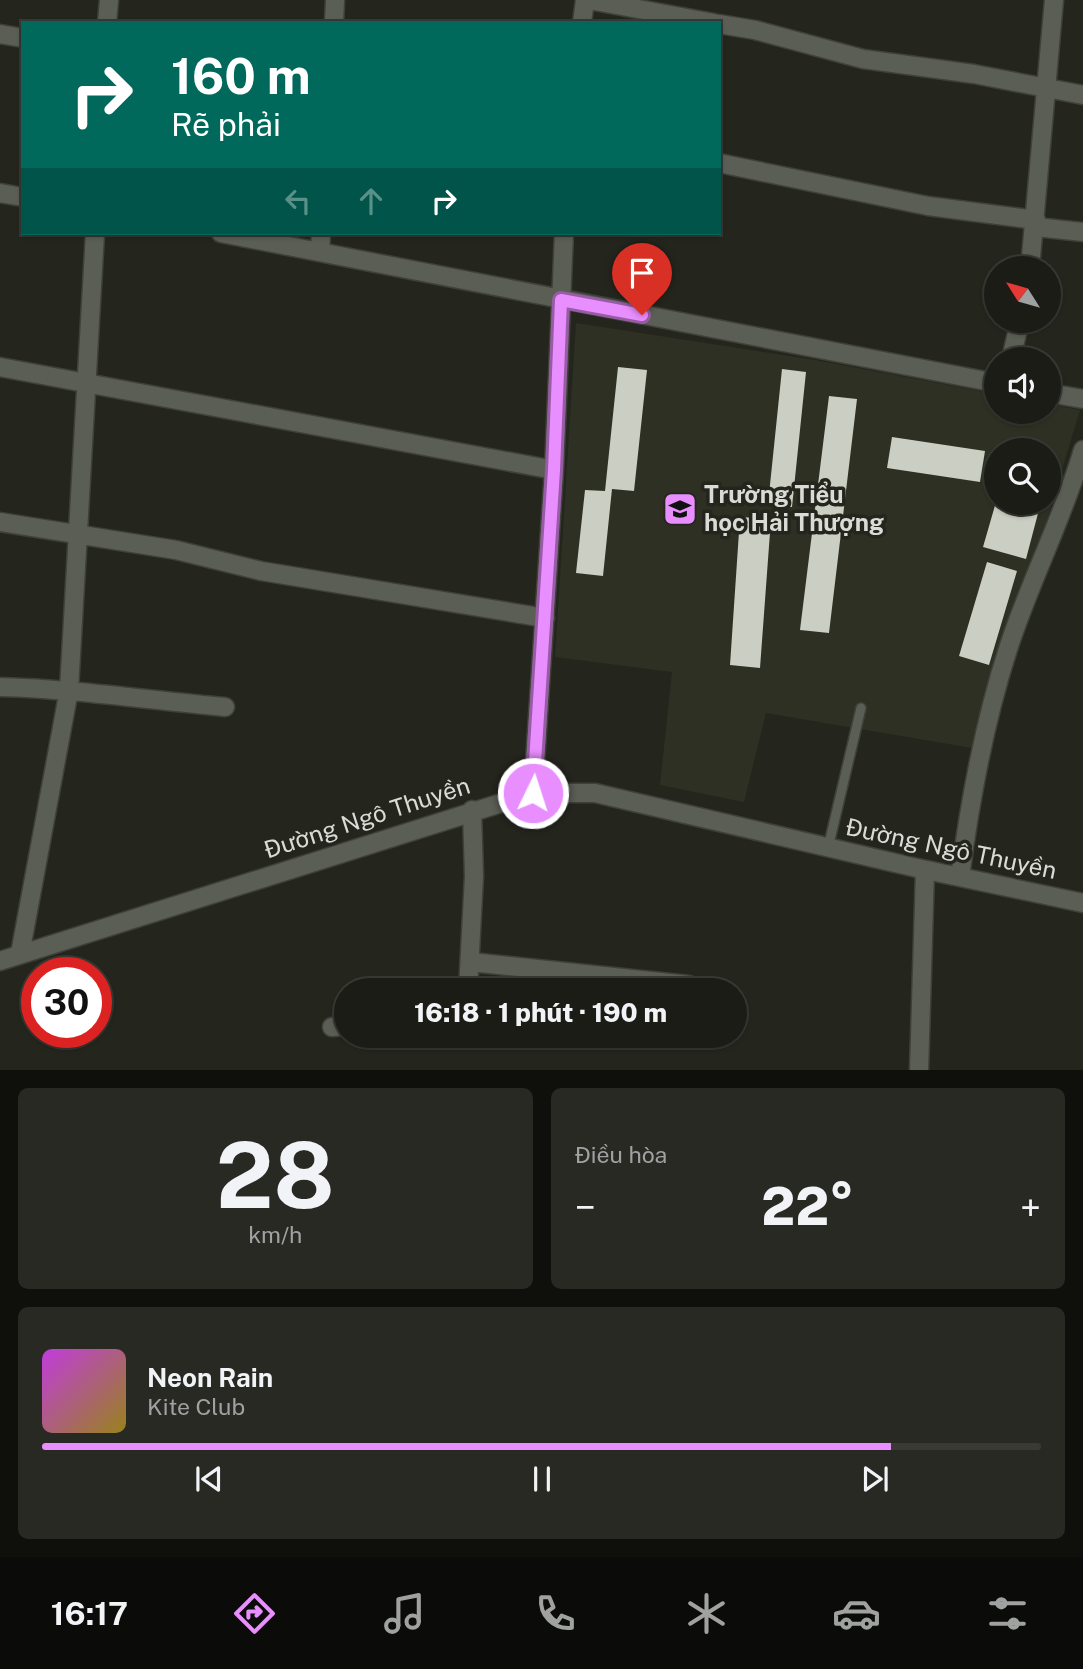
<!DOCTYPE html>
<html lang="vi">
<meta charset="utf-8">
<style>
:root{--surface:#1b1c16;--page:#282923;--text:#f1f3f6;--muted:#a0a1a1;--line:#393a35;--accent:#e98efe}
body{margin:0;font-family:"Public Sans",sans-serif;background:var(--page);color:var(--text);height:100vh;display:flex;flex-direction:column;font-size:26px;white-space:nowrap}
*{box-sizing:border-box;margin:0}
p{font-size:23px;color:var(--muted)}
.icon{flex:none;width:38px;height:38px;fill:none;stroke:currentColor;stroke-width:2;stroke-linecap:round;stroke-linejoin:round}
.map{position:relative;height:1070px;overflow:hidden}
.sheet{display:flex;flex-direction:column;gap:18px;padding:18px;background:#0f0f0c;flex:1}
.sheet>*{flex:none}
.guide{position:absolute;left:21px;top:21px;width:700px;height:214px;border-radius:0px;box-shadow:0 2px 5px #0004,0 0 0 2px var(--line);background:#00695c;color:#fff;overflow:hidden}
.needle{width:46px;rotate:307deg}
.tools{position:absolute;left:984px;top:256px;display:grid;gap:14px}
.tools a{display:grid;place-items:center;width:77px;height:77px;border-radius:50%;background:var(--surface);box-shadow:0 2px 5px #0004,0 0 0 2px var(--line);font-size:35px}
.speed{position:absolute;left:21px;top:957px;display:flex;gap:14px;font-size:35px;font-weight:700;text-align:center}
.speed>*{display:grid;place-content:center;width:91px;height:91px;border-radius:50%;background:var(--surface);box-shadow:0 2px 5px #0004,0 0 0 2px var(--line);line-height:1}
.speed .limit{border:10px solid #d22;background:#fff;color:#111}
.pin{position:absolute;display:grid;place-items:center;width:60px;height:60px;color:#fff;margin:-72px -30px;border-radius:50% 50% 50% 0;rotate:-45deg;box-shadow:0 0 7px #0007}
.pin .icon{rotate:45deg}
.me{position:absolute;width:77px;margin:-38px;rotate:4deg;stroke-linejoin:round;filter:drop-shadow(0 0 5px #0008)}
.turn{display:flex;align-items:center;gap:24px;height:147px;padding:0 35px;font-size:32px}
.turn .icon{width:91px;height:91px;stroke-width:2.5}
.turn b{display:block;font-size:49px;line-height:60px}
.lanes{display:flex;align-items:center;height:66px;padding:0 35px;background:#0003;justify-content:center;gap:35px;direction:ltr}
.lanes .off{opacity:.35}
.big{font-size:52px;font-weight:800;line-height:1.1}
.sheet .tile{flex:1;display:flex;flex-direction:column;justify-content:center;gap:10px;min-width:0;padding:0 24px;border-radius:10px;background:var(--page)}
.sheet .dial{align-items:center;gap:0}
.dial b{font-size:91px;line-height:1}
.song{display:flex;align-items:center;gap:21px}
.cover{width:84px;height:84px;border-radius:10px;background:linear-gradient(135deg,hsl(290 70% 55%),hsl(50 70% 35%))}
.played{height:7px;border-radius:4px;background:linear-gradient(90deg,var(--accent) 85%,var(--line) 85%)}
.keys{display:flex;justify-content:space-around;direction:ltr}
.heat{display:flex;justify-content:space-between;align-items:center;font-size:38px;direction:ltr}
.sheet .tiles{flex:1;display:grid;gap:18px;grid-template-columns:1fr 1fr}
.tile:last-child{grid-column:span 2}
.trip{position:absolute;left:334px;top:978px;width:413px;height:70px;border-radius:35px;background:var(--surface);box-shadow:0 2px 5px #0004,0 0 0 2px var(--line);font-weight:800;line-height:70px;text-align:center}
.menu{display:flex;height:112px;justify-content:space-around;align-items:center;background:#0b0b09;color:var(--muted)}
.menu .icon{width:49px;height:49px}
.menu .active{color:var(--accent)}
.menu b{font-size:32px;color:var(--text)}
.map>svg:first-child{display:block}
</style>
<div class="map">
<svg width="1083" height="1071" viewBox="0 0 1083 1071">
<rect width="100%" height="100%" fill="#24261e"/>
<!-- built -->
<path fill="#2d3022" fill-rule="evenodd" d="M576,323L815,360L996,394V411H1048V404L1080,410L978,749L766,713L744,802L660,785L672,672L555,657ZM996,450H1048V502H996Z"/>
<!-- building -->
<path fill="#cbcec3" d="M618,367L647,370L634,491L612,489L603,576L576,573L585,490L605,491Z
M782,369L806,372L792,507L768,504Z
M829,396L857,399L829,633L800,630Z
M892,437L985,451L980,482L887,468Z
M996,502H1041L1026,559L983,547Z
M740,517L771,519L760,668L730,665Z
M987,562L1017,571L989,665L959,656Z"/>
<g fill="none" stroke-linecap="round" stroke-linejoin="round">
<defs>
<path id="service" d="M828,848L861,708"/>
<path id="minor" d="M589,0L714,23
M107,23L109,0
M334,23L335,0
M582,23L585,0
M719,24L755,30L863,59L974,74L1083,95
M0,34L23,38
M719,163L928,206L1036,220
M0,193L23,197
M1036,227L1083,232
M221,233L996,383
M320,251L321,233
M1030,268L1054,0
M1011,359L1020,320
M0,367L554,470
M1048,393L1083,399
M0,522L176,550L261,571L545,618
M0,687C75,689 148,700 225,707
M533,793L554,470L564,233
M960,877C970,800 984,723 1008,649C1030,581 1063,518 1083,450
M20,954L69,690L95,233
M0,961L533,793H595L917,868L1083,903
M471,962L689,985
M468,990L474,876L472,810
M332,1027L346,1026
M919,1071L925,870"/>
</defs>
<!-- service casing -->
<use href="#service" stroke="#3f4039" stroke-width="12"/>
<!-- minor casing -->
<use href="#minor" stroke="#3f4039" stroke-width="21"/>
<!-- service -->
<use href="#service" stroke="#5b5e55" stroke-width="9"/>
<!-- minor -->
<use href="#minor" stroke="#5b5e55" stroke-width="18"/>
</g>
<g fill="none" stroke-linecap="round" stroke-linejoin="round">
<defs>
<path id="route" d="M533,793L554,470L561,300L642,315"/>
</defs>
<!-- route casing -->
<use href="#route" stroke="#975ca5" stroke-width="18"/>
<!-- route -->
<use href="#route" stroke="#e98efe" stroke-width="12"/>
</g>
<!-- icons -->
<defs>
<symbol id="school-square" viewBox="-11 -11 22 22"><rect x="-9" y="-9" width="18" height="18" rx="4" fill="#e98efe" stroke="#24261e"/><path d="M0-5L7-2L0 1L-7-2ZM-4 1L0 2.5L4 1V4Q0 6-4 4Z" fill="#111"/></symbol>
</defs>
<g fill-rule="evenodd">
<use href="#school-square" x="661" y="490" width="38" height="38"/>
</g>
<g text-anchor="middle" stroke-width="7" stroke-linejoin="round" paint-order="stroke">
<!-- poi labels -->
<g font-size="24" font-weight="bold" fill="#dadbd6" stroke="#24261e" text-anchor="start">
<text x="704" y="503">Trường Tiểu<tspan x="704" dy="28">học Hải Thượng</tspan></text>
</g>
<!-- street labels -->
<g font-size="24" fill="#dadbd6" stroke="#24261e">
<text transform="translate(367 818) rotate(-18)" y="8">Đường Ngô Thuyền</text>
<text transform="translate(951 849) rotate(12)" y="8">Đường Ngô Thuyền</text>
</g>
</g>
</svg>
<div class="tools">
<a><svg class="needle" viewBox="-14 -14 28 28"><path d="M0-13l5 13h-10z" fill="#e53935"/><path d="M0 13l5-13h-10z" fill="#a0a1a1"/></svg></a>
<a><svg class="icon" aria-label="sound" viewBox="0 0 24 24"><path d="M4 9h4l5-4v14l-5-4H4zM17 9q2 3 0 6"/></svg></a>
<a><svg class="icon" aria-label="search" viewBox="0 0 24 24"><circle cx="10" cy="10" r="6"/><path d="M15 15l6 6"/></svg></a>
</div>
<div class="speed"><div class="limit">30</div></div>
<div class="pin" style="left:642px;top:315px;background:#d93025"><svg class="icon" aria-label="arrive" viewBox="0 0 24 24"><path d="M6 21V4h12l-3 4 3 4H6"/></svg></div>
<svg class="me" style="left:533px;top:793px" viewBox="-20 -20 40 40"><circle r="17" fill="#e98efe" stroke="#fff" stroke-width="3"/><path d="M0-11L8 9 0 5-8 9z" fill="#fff"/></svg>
<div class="trip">16:18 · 1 phút · 190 m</div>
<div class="guide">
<div class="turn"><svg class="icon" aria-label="right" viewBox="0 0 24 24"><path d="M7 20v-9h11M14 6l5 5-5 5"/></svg><div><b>160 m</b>Rẽ phải</div></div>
<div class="lanes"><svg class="icon off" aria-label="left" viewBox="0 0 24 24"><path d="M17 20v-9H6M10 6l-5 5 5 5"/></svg><svg class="icon off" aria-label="ahead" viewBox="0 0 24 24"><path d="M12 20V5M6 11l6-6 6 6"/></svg><svg class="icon" aria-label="right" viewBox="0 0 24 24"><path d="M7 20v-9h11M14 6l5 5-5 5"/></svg></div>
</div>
</div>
<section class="sheet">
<div class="tiles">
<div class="tile dial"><b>28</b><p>km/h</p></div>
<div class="tile"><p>Điều hòa</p>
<div class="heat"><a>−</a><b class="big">22°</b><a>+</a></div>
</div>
<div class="tile">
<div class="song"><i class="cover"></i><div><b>Neon Rain</b><p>Kite Club</p></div></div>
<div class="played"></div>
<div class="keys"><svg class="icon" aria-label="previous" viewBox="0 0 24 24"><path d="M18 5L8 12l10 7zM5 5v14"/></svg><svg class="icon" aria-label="pause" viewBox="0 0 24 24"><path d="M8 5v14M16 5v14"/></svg><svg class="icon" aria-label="next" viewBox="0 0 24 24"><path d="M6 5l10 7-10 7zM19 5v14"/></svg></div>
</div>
</div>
</section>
<nav class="menu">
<b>16:17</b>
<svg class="icon active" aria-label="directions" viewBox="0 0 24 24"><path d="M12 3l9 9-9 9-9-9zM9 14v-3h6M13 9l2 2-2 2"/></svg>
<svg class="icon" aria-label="music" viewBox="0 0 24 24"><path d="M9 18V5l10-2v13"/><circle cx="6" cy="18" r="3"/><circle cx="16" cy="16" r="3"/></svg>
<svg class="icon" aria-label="phone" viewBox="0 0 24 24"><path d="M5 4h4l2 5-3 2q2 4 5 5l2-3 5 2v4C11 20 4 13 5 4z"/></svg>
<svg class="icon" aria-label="climate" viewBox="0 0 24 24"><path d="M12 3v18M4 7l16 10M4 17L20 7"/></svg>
<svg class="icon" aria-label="car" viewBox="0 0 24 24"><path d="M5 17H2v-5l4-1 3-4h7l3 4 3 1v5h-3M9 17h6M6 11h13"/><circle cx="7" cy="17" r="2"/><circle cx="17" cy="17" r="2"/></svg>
<svg class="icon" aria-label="filters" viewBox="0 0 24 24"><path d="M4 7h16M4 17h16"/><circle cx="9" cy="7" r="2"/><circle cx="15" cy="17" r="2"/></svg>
</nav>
